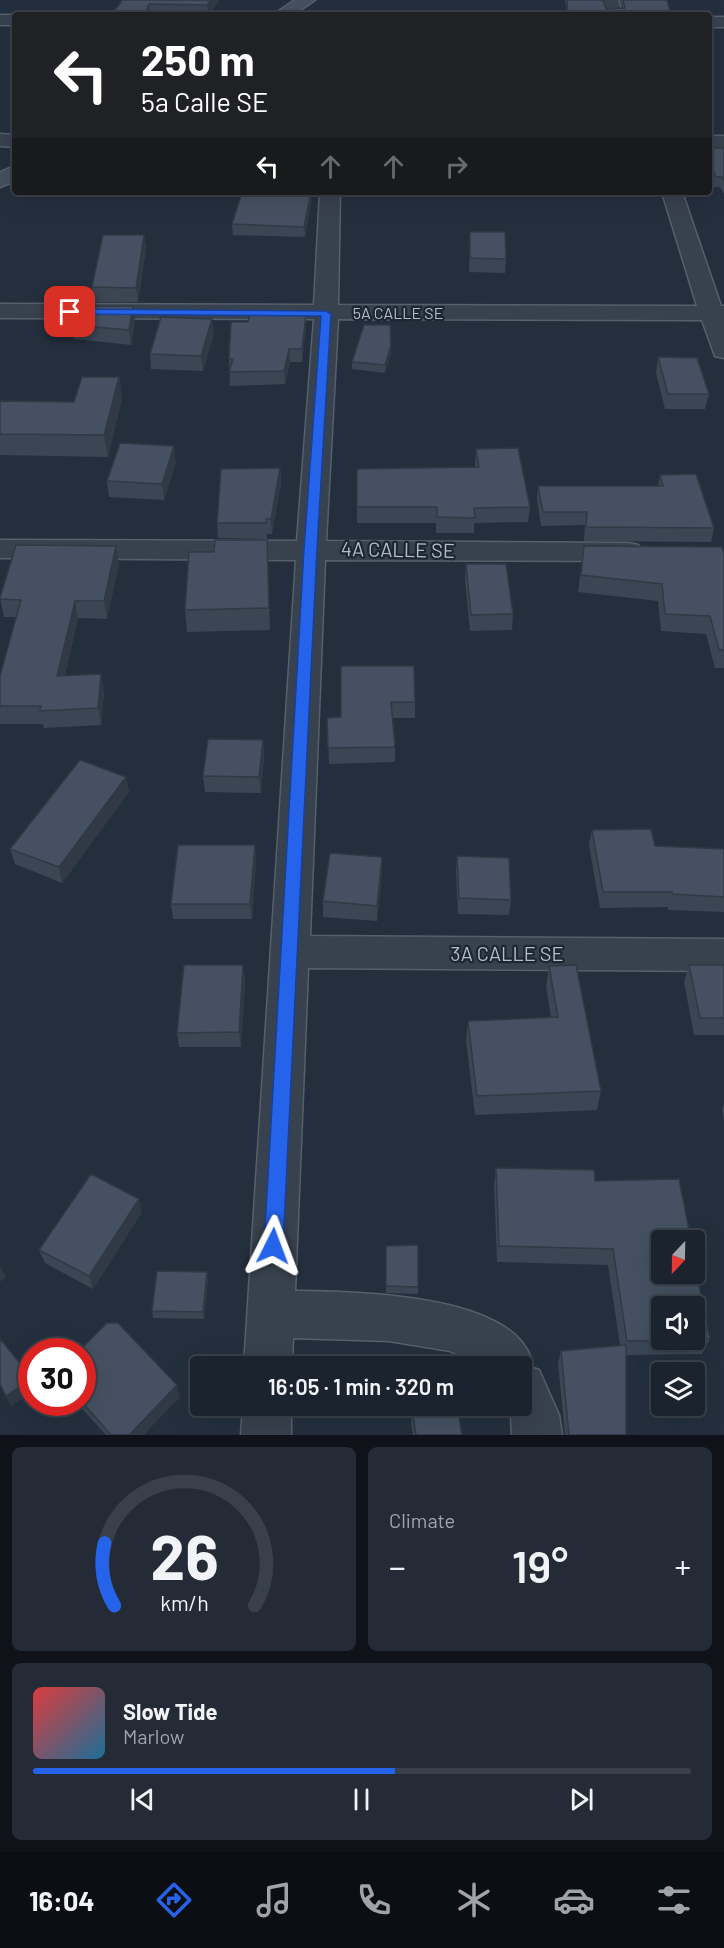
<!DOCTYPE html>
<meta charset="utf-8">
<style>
:root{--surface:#1b232e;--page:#242b36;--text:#f1f3f6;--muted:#a0a4aa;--line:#39404a;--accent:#2563eb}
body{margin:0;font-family:Barlow,sans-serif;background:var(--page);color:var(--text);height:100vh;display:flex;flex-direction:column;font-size:22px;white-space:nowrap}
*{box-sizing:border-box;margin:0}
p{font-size:20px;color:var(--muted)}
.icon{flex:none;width:33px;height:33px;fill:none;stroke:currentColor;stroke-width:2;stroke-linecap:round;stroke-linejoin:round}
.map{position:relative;height:1435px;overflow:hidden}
.details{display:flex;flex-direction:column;gap:12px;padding:12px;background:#0f1319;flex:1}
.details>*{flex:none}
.hud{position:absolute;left:12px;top:12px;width:700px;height:183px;border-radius:6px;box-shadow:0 6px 24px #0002,0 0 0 2px var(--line);background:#202124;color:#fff;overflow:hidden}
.needle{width:39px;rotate:202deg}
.buttons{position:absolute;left:651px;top:1230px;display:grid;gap:12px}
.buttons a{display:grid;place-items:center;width:54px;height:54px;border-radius:6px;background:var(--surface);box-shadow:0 6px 24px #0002,0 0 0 2px var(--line);font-size:30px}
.speed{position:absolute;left:18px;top:1338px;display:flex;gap:12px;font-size:30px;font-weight:700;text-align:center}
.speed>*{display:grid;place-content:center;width:78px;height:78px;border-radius:50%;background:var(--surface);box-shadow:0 6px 24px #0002,0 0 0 2px var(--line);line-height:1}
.speed .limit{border:9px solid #d22;background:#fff;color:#111}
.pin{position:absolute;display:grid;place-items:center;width:51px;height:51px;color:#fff;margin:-26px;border-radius:12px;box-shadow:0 3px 9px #0006}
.me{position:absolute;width:66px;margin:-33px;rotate:3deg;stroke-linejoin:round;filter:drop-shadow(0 0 4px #0008)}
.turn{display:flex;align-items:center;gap:21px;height:126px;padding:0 30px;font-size:27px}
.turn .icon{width:78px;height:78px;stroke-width:2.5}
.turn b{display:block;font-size:42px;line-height:51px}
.lanes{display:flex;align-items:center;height:57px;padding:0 30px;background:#0003;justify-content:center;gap:30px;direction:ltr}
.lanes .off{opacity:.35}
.big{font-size:45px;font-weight:600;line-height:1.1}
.details .card{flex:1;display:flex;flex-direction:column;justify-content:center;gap:9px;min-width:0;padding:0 21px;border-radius:9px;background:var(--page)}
.details .dial{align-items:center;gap:0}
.dial svg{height:156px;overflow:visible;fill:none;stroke:var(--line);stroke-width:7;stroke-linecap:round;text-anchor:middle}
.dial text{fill:var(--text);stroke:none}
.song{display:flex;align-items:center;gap:18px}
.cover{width:72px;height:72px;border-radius:9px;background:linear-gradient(135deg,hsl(0 70% 55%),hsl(200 70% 35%))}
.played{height:6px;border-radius:3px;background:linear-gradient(90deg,var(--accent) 55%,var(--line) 55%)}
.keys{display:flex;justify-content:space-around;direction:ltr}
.heat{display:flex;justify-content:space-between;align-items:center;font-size:33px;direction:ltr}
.details .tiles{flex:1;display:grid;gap:12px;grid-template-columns:1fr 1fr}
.card:last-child{grid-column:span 2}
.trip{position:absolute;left:190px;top:1356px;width:342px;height:60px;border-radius:6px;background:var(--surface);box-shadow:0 6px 24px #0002,0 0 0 2px var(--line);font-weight:600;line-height:60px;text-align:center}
.tab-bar{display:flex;height:96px;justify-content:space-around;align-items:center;background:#0b0e12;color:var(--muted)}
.tab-bar .icon{width:42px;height:42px}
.tab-bar .selected{color:var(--accent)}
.tab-bar b{font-size:27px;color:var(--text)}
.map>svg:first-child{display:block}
</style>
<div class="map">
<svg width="724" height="1435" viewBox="0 0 724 1435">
<rect width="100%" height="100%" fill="#242f3e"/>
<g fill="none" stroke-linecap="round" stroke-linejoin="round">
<defs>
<path id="street" d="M602,0H618L622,15H606Z
M0,15H15V25H0Z
M710,17H724V27H710Z
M0,134L15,135V147L0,146Z
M710,136H724V148H710Z
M320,192H340L338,305L697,306L662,192H682L721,306H724V358L715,356L702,320L338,319L326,541L628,543L638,545L643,552L638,559L628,561L325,560L310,936L724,939V971L308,968L295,1291C350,1292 524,1292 533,1368L539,1370L559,1415L562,1435H512L511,1417L506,1406H522V1366H478L450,1351L389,1341L293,1338L292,1366H244L296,560L0,558V540L297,541L314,319L0,318V304L314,305Z
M243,1406H291V1435H241Z"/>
<path id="secondary" d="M295,0H315L293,15H273Z
M15,166V181L0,187V172Z"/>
</defs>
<!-- street casing -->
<use href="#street" stroke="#565f6c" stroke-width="3"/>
<!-- secondary casing -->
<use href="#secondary" stroke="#565f6c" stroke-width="3"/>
<!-- street -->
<use href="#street" fill="#38414e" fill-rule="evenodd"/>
<!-- secondary -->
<use href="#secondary" fill="#465061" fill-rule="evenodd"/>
</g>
<!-- wall -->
<path fill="#3b4654" d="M122,0H219L209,15H151L119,5Z
M565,0H603L606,9H622L620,0H667L671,15H567Z
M710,148H724V194L720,187H714L710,177Z
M242,192H312V197L305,237L233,235L232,224Z
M385,192H445V194Z
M470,232L506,259L505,273L469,272Z
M144,235L146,249L138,302H94L92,287Z
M306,314V327L302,362H290L285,384L230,386L229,359L248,322Z
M135,321L131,345L74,339L71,325Z
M214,334L203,371L151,369L150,354Z
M391,345V353L385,373L352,369V362Z
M658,357L709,394L705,409H665L656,373Z
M119,377L122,398L108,457L0,455V401L74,402Z
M476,449L530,507L528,522L474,523V533H436V523H357V469L475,467Z
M176,462L164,500L109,497L107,481Z
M280,468L281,483L272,534H267V539L218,538L217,523Z
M660,475L714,528L711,542L584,541L585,525L541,526L537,499L538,486H658Z
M584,546L724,553V668H715L706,634L661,631L658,601L578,592Z
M268,562L270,630L187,632L185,610Z
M119,564L107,619L78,618L65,675L104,691L101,725L44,728L43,724H0V676L16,617H4L0,598Z
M466,564L513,614L512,630L470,631L465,580Z
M341,666L415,702V718H392L395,747V762L329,764L327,718L341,717Z
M263,740L264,756L261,793L205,792L203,776Z
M126,777L129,792L62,883L15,864L10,849Z
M592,830L655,846L724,849V912L668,910V907L600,908L589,845Z
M255,845L256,861L252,919H173L171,904Z
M457,856L511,900L509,915L458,914L456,872Z
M382,857V872L377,921L323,917V901Z
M243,965L245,980L241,1047H179L177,1033Z
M689,965H724V1035H694L684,982Z
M549,966L601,1091L597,1110L475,1115L466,1040L468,1021L551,1017L546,986Z
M724,1103V1120L722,1109Z
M496,1168L595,1181L710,1339L702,1354L626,1355V1435H565L558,1363L561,1351L620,1345L608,1265L497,1262L494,1185Z
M142,1212L93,1289L45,1263L39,1250Z
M386,1246L418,1287V1294L386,1293Z
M208,1279L204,1319L153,1318L152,1311Z
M180,1397L143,1435H106L76,1402Z
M412,1410L462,1435H413L411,1423Z"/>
<!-- shaded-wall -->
<path fill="#303945" d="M211,0H219L209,15H208L207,5Z
M149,4L150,15H144Z
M311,192H312V197L305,237L304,227Z
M144,235L146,249L138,302L136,288Z
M133,306L135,321L131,345L129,330Z
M306,314V327L302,362V349Z
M212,319L214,334L203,371L201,356Z
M391,345V353L385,373V365Z
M289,349L290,362L285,384L284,371Z
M119,377L122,398L108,457L104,435Z
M174,446L176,462L164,500L162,484Z
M280,468L281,483L272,534L271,519Z
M267,540L268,562L270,630L269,608Z
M116,546L119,564L107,619L104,601Z
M75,601L78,618L61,693L57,676Z
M101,674L104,691L101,725L98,708Z
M263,740L264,756L261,793L259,777Z
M126,777L129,792L62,883L59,867Z
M255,845L256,861L252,919L250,904Z
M382,857V872L377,921V906Z
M243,965L245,980L241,1047L239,1032Z
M139,1199L142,1212L93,1289L89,1276Z
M0,1265L6,1277L0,1282Z
M207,1272L208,1279L204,1319L203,1312Z
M32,1379V1393L11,1406L6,1396Z
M177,1385L180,1397L143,1435H129Z"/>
<!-- building -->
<path fill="#455162" stroke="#303945" stroke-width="1.5" d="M122,0H211L207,5L149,4L144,15H110L119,5Z
M567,0H603L606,9L625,8L623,0H667L671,15H568Z
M710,148H724V180L722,177H716L710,163Z
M242,192H311L304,227L232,224Z
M470,232H505L506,259L470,258Z
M103,235H144L136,288L92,287Z
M83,306H133L129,330L71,325Z
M250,313L306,314L302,349H289L284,371L229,372L233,359H229L231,322H248Z
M161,317L212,319L201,356L150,354Z
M364,325H390L391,345L385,365L352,362Z
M658,357L697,358L709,394H668Z
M82,377H119L104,435L0,434V401L74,402Z
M120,443L174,446L162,484L107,481Z
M518,448L530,507L474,508L475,518L437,517V507H357V469L479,467L476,449Z
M280,468L271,519H266V523H217L221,469Z
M696,474L714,528L586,527L587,512H543L538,486H663L660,475Z
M215,540H267L269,608L185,610L189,552H214Z
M16,545L116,546L104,601H75L57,676L101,674L98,708L40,711L41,706H0V676L21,600L0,599V598Z
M584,546L722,547L724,553V650H719L710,616L665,614L662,584L581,575Z
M466,564H506L513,614L471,615Z
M341,666H414L415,702H391L395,747L328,748L327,718L341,717Z
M208,739L263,740L259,777L203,776Z
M80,760L126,777L59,867L10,849Z
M651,829L655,846L724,849V897L672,894V892H603L592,830Z
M178,845H255L250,904H171Z
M330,853L382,857L377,906L323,901Z
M457,856L509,858L511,900L459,898Z
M184,965H243L239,1032L177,1033Z
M576,965L601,1091L477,1096L468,1021L558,1017L549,966Z
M689,965H724V1018H700Z
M496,1168L594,1170L595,1181L679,1179L691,1240H662V1274H694V1261L710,1339H694V1306H662V1340H694L627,1341L613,1249L499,1246Z
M91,1174L139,1199L89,1276L39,1250Z
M418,1245V1287L386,1286V1246Z
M157,1271L207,1272L203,1312L152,1311Z
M107,1323H118L177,1385L129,1435H111L82,1402V1352H78Z
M0,1339L32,1378V1379L6,1396L0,1384Z
M626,1345V1435H569L561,1351Z
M452,1406H457L462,1435H416L412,1410Z"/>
<!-- route -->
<path fill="#2563eb" stroke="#184099" stroke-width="1.5" d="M66,309L326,311L331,314L317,549L283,1246L280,1252L273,1255L267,1252L264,1246L304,549L321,316L70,314L65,312Z"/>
<g text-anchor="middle" stroke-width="4.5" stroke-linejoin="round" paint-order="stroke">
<!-- far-street labels -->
<g font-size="16" fill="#b4bcc9" stroke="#1d2633">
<text x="398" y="319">5A CALLE SE</text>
</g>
<!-- street labels -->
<g font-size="20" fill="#b4bcc9" stroke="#1d2633">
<text transform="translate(398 550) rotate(1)" y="7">4A CALLE SE</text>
<text x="507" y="961">3A CALLE SE</text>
</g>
</g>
</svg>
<div class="buttons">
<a><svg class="needle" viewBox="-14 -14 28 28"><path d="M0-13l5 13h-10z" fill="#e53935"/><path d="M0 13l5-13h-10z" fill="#a0a4aa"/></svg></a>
<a><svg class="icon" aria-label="sound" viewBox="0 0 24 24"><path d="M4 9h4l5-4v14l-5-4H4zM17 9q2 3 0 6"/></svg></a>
<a><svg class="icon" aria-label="layers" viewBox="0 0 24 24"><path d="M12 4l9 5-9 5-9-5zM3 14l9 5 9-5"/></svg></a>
</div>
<div class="speed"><div class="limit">30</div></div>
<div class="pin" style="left:70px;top:312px;background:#d93025"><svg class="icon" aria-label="arrive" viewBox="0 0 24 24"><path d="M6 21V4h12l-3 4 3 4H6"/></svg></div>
<svg class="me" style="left:273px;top:1246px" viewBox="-20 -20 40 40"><path d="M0-17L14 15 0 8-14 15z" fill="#2563eb" stroke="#fff" stroke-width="4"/></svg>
<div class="trip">16:05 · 1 min · 320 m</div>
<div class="hud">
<div class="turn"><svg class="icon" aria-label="left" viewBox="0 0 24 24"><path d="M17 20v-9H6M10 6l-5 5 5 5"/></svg><div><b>250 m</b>5a Calle SE</div></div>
<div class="lanes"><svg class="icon" aria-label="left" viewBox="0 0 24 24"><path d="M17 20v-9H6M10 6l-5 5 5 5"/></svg><svg class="icon off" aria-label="ahead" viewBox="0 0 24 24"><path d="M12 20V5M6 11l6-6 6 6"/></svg><svg class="icon off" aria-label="ahead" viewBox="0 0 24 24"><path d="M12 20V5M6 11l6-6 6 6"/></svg><svg class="icon off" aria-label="right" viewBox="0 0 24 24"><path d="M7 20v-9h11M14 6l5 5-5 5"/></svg></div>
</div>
</div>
<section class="details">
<div class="tiles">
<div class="card dial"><svg viewBox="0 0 100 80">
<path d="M14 69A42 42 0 1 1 86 69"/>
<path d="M14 69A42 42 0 0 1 9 37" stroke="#2563eb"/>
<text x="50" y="56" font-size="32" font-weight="700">26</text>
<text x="50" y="72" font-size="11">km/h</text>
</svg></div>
<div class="card"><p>Climate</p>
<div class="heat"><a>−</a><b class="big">19°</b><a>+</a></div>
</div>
<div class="card">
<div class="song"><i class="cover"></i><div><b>Slow Tide</b><p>Marlow</p></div></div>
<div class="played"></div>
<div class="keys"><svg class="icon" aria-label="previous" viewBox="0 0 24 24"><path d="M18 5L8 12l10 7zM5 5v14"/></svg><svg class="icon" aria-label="pause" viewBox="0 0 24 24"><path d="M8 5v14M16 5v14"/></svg><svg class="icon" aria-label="next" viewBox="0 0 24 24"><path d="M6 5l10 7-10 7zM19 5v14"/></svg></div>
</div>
</div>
</section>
<nav class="tab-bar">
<b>16:04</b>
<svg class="icon selected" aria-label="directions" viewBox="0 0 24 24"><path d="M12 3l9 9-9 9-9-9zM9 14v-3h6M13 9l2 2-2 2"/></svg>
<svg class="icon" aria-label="music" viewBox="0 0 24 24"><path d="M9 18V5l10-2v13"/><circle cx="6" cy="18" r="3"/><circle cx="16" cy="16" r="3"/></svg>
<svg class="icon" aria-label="phone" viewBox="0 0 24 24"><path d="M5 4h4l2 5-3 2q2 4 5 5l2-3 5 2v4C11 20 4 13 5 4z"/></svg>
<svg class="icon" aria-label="climate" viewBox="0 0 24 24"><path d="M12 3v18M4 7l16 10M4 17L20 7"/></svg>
<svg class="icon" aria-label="car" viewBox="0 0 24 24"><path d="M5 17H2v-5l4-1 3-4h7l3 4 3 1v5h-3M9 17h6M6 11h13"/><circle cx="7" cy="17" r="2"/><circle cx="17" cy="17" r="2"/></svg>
<svg class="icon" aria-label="filters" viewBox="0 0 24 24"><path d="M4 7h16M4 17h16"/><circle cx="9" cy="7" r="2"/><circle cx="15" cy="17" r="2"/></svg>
</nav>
